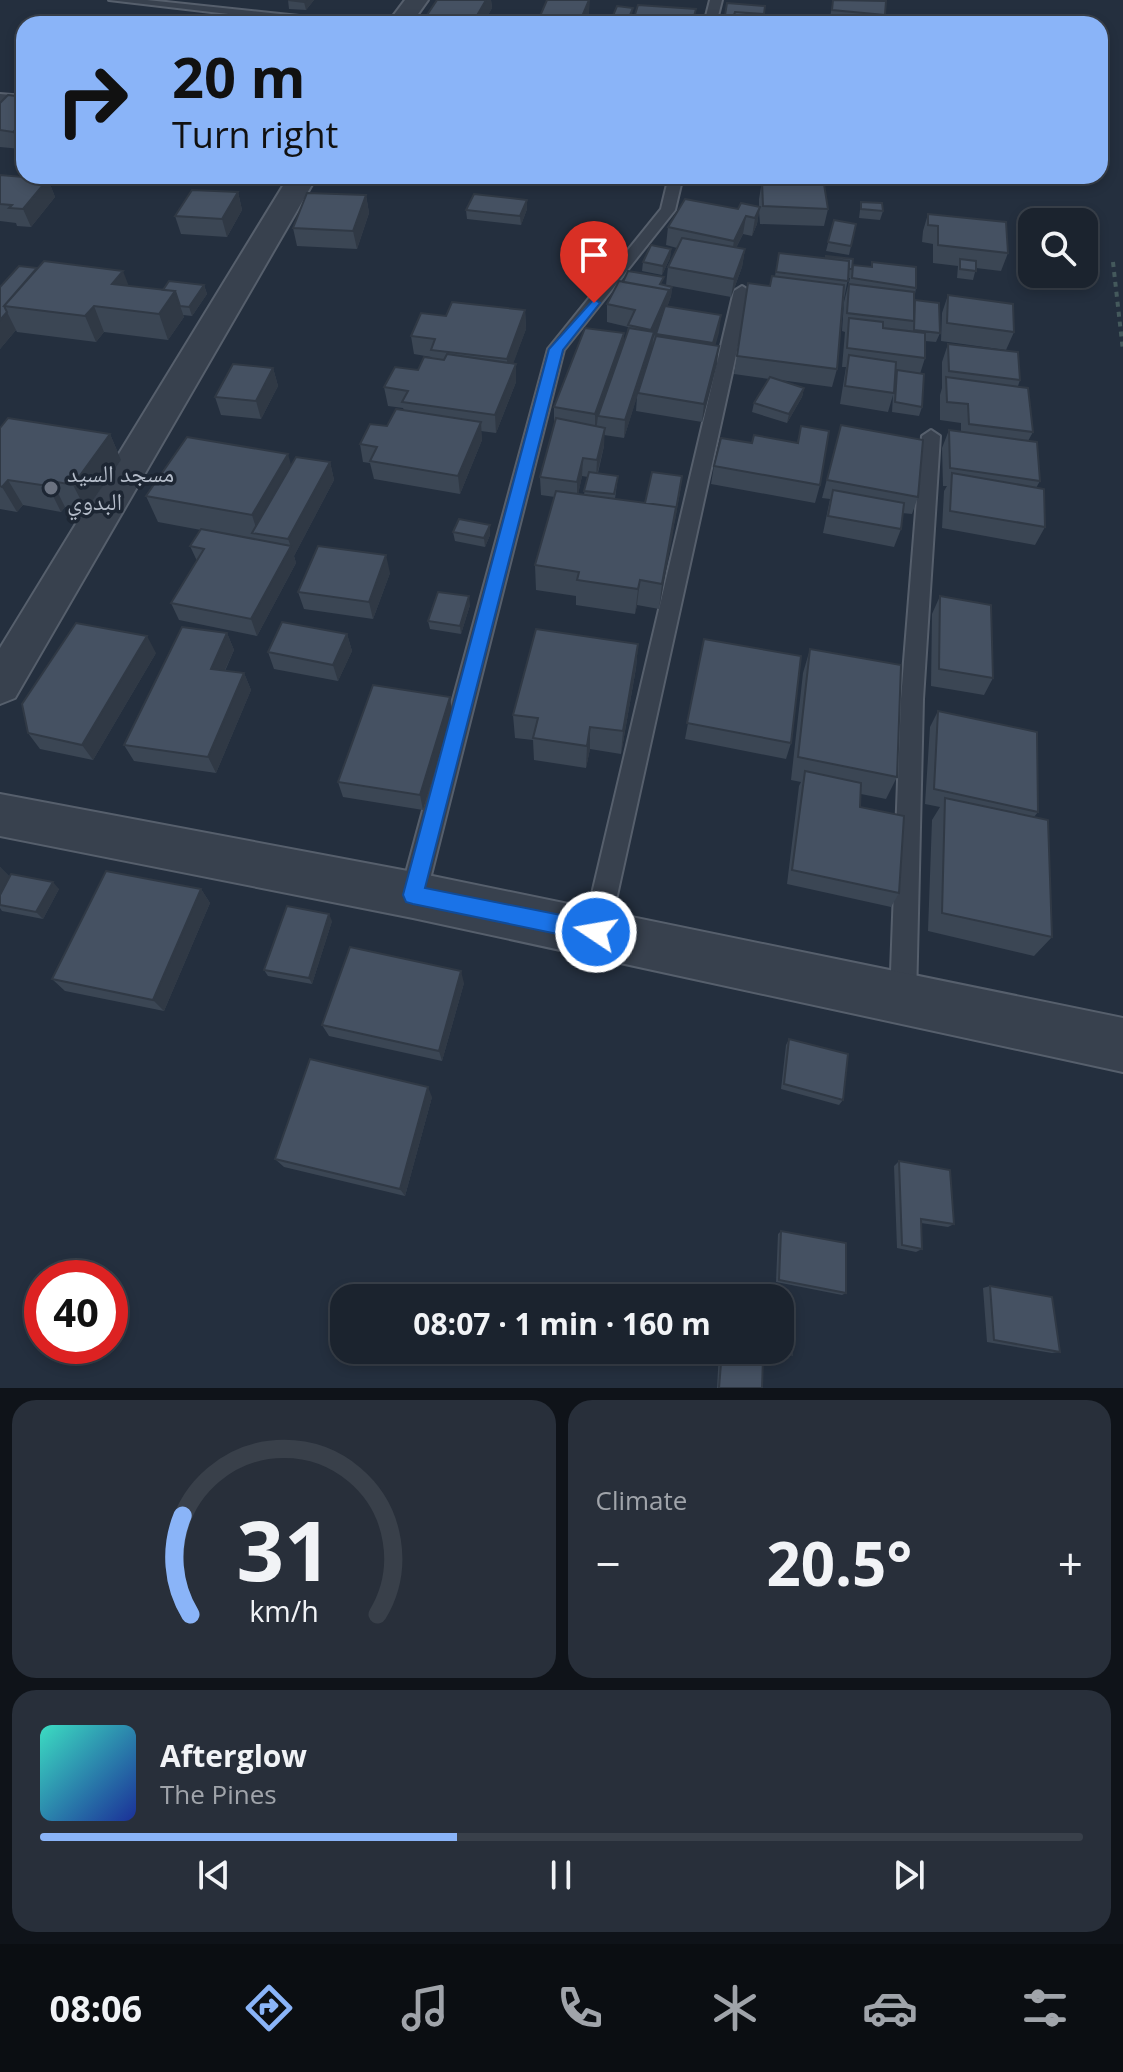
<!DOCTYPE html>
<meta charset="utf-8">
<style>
:root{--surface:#1b232e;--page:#282f3a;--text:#f1f3f6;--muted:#a0a4aa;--line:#39404a;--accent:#8ab4f8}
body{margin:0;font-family:"Open Sans","Noto Naskh Arabic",sans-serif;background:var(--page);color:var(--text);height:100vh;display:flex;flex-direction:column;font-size:30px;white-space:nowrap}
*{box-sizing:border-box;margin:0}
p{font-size:26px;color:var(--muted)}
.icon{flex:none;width:44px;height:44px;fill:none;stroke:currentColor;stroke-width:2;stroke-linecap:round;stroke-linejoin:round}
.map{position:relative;height:1388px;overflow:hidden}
.sheet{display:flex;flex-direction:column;gap:12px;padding:12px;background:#0f1319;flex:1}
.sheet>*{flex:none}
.banner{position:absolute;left:16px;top:16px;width:1092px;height:168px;border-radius:24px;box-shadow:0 4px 12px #0003,0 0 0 2px var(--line);background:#8ab4f8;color:#111;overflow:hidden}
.fabs{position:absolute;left:1018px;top:208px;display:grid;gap:16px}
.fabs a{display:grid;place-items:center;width:80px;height:80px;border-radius:16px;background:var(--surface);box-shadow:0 4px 12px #0003,0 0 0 2px var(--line);font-size:40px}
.speed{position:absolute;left:24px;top:1260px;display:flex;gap:16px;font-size:40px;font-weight:700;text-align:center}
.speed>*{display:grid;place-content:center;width:104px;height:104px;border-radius:50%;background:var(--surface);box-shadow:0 4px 12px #0003,0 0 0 2px var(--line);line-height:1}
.speed .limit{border:12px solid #d22;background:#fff;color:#111}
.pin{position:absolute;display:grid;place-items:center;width:68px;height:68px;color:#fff;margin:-82px -34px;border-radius:50% 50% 50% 0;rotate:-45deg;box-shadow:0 0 8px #0007}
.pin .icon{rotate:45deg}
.me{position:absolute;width:88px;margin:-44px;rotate:282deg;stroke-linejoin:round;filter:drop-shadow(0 0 6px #0008)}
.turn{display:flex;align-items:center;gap:28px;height:168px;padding:0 24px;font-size:36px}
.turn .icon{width:104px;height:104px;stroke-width:2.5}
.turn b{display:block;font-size:56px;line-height:68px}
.big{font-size:60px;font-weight:700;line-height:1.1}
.sheet .tile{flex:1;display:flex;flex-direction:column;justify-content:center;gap:12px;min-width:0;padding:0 28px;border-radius:24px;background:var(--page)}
.sheet .dial{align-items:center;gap:0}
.dial svg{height:208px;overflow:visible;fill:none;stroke:var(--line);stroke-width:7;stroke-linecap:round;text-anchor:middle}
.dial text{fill:var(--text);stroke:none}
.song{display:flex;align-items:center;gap:24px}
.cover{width:96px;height:96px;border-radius:12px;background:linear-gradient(135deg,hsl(170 70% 55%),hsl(230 70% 35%))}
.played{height:8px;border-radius:4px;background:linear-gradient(90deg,var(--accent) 40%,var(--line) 40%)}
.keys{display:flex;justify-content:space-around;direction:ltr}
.heat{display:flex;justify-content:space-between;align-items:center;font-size:44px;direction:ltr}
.sheet .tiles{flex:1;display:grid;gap:12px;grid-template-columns:1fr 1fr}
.tile:last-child{grid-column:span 2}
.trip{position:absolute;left:330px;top:1284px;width:464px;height:80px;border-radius:24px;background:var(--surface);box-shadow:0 4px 12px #0003,0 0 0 2px var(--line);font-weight:700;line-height:80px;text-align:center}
.dock{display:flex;height:128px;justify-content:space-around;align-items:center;background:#0b0e12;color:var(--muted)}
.dock .icon{width:56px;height:56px}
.dock .on{color:var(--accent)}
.dock b{font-size:36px;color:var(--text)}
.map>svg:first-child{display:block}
</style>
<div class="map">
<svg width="1123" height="1388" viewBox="0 0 1123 1388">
<rect width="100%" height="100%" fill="#242f3e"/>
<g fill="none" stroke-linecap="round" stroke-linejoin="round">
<defs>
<path id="service" d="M109,0H147L347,21L353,24H314Z
M710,0H722L716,24H704Z
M0,94L24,96V104L0,102Z
M669,176H683L675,210L564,350L426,895L422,903L413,907L404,903L400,895L548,349L661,209Z
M742,286L750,291L609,932L605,941L596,944L587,941L583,932L734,291Z
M931,430L940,436L923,699L916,999L912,1008L903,1012L894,1008L890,999L901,699L922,436Z"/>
<path id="minor" d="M405,0H428L411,24H387Z
M289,176H317L15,698L0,704V648Z"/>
<path id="tertiary" d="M0,794L413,872L1123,1018V1072L413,918L0,836Z"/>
</defs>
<!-- service casing -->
<use href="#service" stroke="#565f6c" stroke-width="4"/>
<!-- minor casing -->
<use href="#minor" stroke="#565f6c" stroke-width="4"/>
<!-- tertiary casing -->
<use href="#tertiary" stroke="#565f6c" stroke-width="4"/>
<!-- path -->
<path stroke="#44595c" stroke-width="4" stroke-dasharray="5 5" stroke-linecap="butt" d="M1113,262L1123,351"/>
<!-- service -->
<use href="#service" fill="#38414e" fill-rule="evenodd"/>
<!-- minor -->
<use href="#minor" fill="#38414e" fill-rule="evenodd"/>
<!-- tertiary -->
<use href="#tertiary" fill="#38414e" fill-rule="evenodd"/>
</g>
<!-- wall -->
<path fill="#3b4654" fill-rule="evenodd" d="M288,0H314L306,10L289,9Z
M437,0H491L492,8L483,24H427V15Z
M833,0L885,15L883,23L889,24H829Z
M589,13L585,24H540V16Z
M764,14L732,24L724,23L725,15Z
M632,16L629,24H611L612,18Z
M24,97V146L21,149L0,147V103Z
M0,175L48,179L55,197L31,227L17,226L16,223L0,221Z
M762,181L828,209L824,226L760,224L759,211L757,224L752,236L743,234L736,248L745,249L742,267L731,297L666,285L668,267L677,248L666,245L668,227L738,209L759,206V199Z
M238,192L242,210L227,237L181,234L175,216Z
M366,195L369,213L357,249L297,246L293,228Z
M527,200V209L521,225L467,219L466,210Z
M861,202L883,211L880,220L859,218Z
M928,214L1008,253L1001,271L976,268L973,280L957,278L958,266L933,263V244L922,242L923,231Z
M834,220L856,224L849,255L826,251Z
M671,249L670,258L662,275L642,271L643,262Z
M779,253L852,268L871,267L872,262L916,288L914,300L940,333L936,342L925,341V358L920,374L922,407L919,416L892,412L893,395L888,412L840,404L846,367H842L845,332L842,331L844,302L850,278H848L844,299L837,369L832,387L780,380L804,388L802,397L787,423L752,412L754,403L769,379L734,374L748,283L770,286L775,276Z
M204,285L207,294L192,316L183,315L184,317L168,340L104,332L96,342L17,332L16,330L0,349V287L129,286L163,290Z
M663,285L672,287L671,296L667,307L721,315L715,345L717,364L702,422L636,411L637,396L624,438L604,435V446L598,473L618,476L615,499L645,503L681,486L659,609L637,605L635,614L576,605V596L536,590L535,565L555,497L541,495L540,477L554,424V407L624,333L623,345L627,333L628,327L607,322V304ZM582,476L588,477L584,494H578Z
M948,295L1014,332L1006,350L941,341L942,313Z
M525,310L526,329L513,363L516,382L496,433L481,431L482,440L460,494L374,479L370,463L363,462L360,444L387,426L404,410L403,408L388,406L384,387L418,370L432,358L431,357L414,354L411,336L446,316Z
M948,344L1020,380L1018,386L1033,432L1028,441L1040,481L1036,488L1045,527L1035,545L942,528L944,491L947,486H943L942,448L949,430L961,432V423L940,420V395L942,388V362Z
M273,368L278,386L261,419L221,415L215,397Z
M841,425L918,497L912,514L902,513L901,529L894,547L823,533L830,499L822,498Z
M801,426L820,485L815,503L711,484L714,466L752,443H797Z
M0,428L110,434L121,460L86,510L65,507L61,512L23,505L17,512L0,509Z
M330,462L334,480L294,556L296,563L257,636L179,620L171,603L197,561L190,546L201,530L158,522L146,496L291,466Z
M453,532L490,535L485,547L455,541Z
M390,573L373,619L304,609L298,592Z
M940,596L993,678L984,695L931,686L932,614Z
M470,605L461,634L430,629L428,621Z
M227,633L234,650L225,671L244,673L251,690L216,773L134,761L124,745Z
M347,634L352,651L338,681L274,669L268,652Z
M704,639L791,743L786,759L685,739Z
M638,644L636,668L621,754L590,749L586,768L534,760L533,740L515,738L513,715Z
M810,649L897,777L886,799L861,794L860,807L899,893L891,907L787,884L799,786L801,782L791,780L803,673Z
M156,653L93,760L40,749L28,733Z
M450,697L452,713L423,810L343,797L338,782Z
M938,711L1038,812L1034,817L1052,937L1034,956L928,931L932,820L940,807L925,804L930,727Z
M0,867L10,877L59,889L43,919L2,911L0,908Z
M201,889L210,903L164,1011L65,991L52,979Z
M332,921L312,984L268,976L264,970Z
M464,983L442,1061L329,1036L322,1025Z
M789,1039L843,1100L839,1105L781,1089L786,1045Z
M432,1097L405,1196L284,1167L275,1159Z
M899,1161L954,1224L948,1227L921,1223L922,1249L916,1252L897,1248L894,1166Z
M781,1231L846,1293L842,1295L776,1282L778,1234Z
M990,1286L1060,1352L1052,1353L987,1342L983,1288Z
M754,1350H780L792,1355L788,1357Z
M722,1351L762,1388H717L719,1352Z"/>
<!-- shaded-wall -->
<path fill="#303945" d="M306,0H314L306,10L304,2Z
M486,0H491L492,8L483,24H475V19Z
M589,0H590L589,13L585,24H580L581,19Z
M633,8L632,16L629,24H628V20Z
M24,122V146L21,149L13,132Z
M48,179L55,197L31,227L23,209Z
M238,192L242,210L227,237L222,219Z
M366,195L369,213L357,249L353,231Z
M527,200V209L521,225L520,216Z
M760,207L757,224L752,236L755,218Z
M746,216L743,234L731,258L734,241Z
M671,249L670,258L662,275L663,266Z
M745,249L742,267L731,297L734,279Z
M123,271L133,297L112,284Z
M204,285L207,294L192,316L189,307Z
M672,287L671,296L667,308L653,339L652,350L624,438L625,420L649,345L651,330L669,290Z
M175,291L184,317L168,340L159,314Z
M94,306L104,332L96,342L85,316Z
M525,310L526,329L508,378L507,359Z
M7,312L16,330L0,349V320Z
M721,315L719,333L711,361L713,343Z
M624,333L623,351L598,416L597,424L595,432V414Z
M719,346L717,364L702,422L704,404Z
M516,364V382L496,433L495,415Z
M273,368L278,386L261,419L256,401Z
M804,388L802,397L787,423L789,414Z
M481,422L482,440L460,494L458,476Z
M605,428L604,446L596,478L597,460Z
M110,434L121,460L86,510L73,485Z
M288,454L295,479L258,534L252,515Z
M583,458L582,476L577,500V482Z
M330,462L334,480L294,556L296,563L257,636L251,619L291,547L288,539Z
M8,480L23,505L17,512L2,487Z
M52,481L65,507L61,512L48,486Z
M676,507L673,533L659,609L662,584Z
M490,525V535L485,547L484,538Z
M386,555L390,573L373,619L369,602Z
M640,580L637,605L635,614L638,589Z
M469,596L470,605L461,634L460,626Z
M227,633L234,650L218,685L211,669Z
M347,634L352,651L338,681L333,665Z
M147,636L156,653L93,760L82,745Z
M638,644L636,668L621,754L623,731Z
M244,673L251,690L216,773L208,757Z
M450,697L452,713L423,810L420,795Z
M590,727V749L586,768L587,746Z
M0,867L12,879L0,900Z
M53,882L59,889L43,919L36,912Z
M201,889L210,903L164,1011L153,1000Z
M329,914L332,921L312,984L309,978Z
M461,971L464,983L442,1061L439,1051Z
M428,1087L432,1097L405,1196L400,1189Z"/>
<!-- building -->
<path fill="#455162" stroke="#303945" stroke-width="2" d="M288,0H306L304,2Z
M437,0H486L475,19L427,15Z
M547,0H589L581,19L540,16Z
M833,0L886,1L885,15L832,10Z
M727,3L765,6L764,14L735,12L734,15H725Z
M638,5L696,9L692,24H632Z
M617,6L633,8L628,20L612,18Z
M735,12L781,16L779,24H732Z
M838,20L889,24H838Z
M8,95L24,97V122L13,132L0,130V103Z
M0,175L48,179L23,209L9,208L12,205L0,204Z
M762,181L824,184L828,209L763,206Z
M192,190L238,192L222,219L175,216Z
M307,193L366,195L353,231L293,228Z
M474,194L527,200L520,216L466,210Z
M685,199L738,209L741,203L760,207L755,218L746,216L734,241L668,227Z
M861,202L882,203L883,211L861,209Z
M928,214L1006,222L1008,253L938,245V226L928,225Z
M834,220L856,224L851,246L828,242Z
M682,238L745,249L734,279L668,267Z
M651,245L671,249L663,266L643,262Z
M779,253L849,261L848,281L776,272Z
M826,256L853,259L852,269H849V261L826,258Z
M960,259L976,261V271L960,269Z
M44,261L123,271L112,284L175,291L159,314L94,306L85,316L4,306Z
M872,262L916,267V288L852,278L853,265L872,267Z
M19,266L37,268L4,306L7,312L0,320V287Z
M628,271L664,277L660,284L672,287L668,296L669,290L623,282Z
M772,276L844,285L837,369L737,356L748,283L770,286Z
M169,281L204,285L189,307L180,306L175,291L163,290Z
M619,281L669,290L651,330L628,325L635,310L607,304Z
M849,284L914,292V321L847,313Z
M948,295L1013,304L1014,332L947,323Z
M915,300L939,303L940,333L914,330Z
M452,302L525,310L507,359L431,350L435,339L411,336L421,313L446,316Z
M665,306L721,315L713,343L656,334Z
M849,318L883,322V328L925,333V358L847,348Z
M585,328L624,333L595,414L554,407Z
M629,328L654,332L625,420L598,416Z
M656,336L719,346L704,404L638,393Z
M948,344L1018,352L1020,380L949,371Z
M447,354L516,364L495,415L402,402L408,391L384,387L395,367L418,370L424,357L444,360Z
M849,355L896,362L894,393L845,386Z
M233,364L273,368L256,401L215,397Z
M897,370L924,374L922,407L895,402Z
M770,377L804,388L789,414L754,403Z
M946,377L1028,388L1033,432L969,424L968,404L947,402Z
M396,409L481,422L458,476L370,461L377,447L360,444L370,424L387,426Z
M8,418L110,434L73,485L52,481L48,486L8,480L2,487L0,486V428Z
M556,418L605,428L597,460L583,458L577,482L540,477Z
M841,425L923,440L918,497L827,480Z
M801,426L829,431L820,485L714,466L721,438L752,443L754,435L798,443Z
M949,430L1037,442L1040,481L950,468Z
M187,437L288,454L252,515L146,496Z
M296,457L330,462L288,539L252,533Z
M589,472L618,476L614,494L584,491Z
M652,472L682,476L674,521L676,507L645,503Z
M952,473L1044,489L1045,527L950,511Z
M833,490L904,503L901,529L828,516Z
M556,491L676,507L662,584L640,580L638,589L577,580L579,572L535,565Z
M459,519L490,525L484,538L453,532Z
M201,529L291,546L251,619L171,603L204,549L190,546Z
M318,546L386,555L369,602L298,592Z
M438,592L469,596L460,626L428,621Z
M940,596L991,605L993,678L939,669Z
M282,622L347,634L333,665L268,652Z
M76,623L147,636L82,745L28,733L22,704Z
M182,627L227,633L211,669L244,673L208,757L124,745Z
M536,629L638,644L623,731L590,727L587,746L533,738L538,718L513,715Z
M704,639L801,656L791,743L687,723Z
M810,649L901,665L897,777L798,757Z
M373,685L450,697L420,795L338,782Z
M938,711L1037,732L1038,812L934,789Z
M805,771L861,783L860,807L904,816L899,893L792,870Z
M945,798L1048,820L1052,937L942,913Z
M106,871L201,889L153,1000L52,979Z
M11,874L53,882L36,912L0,905V895Z
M287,906L329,914L309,978L264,970Z
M350,947L461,971L439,1051L322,1025Z
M789,1039L848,1054L843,1100L784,1084Z
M310,1059L428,1087L400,1189L275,1159Z
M899,1161L950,1170L954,1224L921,1219L922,1249L902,1245Z
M781,1231L846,1243V1293L779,1280Z
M990,1286L1052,1297L1060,1352L994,1340Z
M721,1288L776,1298H721Z
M780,1299L792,1301V1355L764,1350H780Z
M722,1351L763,1358L762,1388H719Z"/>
<!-- route -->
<path fill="#1a73e8" stroke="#114b97" stroke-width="2" d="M594,299L600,303L563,350L425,888L596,922L603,925L606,932L603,940L596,942L413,904L406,902L403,895L549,349Z"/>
<!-- markers -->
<circle fill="#6b7280" stroke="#1d2633" stroke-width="3" cx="51" cy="488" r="8"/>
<g text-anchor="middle" stroke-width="7" stroke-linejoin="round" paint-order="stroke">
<!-- poi labels -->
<g font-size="24" fill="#b4bcc9" stroke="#1d2633" text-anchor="start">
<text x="67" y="482">مسجد السيد<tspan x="67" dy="28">البدوي</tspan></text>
</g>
</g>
</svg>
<div class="fabs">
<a><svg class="icon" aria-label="search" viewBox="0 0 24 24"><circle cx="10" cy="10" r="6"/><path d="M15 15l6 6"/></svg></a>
</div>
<div class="speed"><div class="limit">40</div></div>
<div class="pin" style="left:594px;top:303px;background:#d93025"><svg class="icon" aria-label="arrive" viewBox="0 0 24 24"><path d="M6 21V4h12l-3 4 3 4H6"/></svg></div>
<svg class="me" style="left:596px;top:932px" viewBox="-20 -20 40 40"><circle r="17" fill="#1a73e8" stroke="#fff" stroke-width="3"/><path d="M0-11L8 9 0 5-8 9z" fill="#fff"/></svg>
<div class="trip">08:07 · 1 min · 160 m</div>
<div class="banner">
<div class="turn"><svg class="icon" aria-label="right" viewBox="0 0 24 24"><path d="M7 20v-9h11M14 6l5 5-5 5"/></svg><div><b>20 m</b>Turn right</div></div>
</div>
</div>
<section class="sheet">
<div class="tiles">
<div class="tile dial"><svg viewBox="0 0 100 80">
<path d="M14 69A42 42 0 1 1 86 69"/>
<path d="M14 69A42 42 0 0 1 11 31" stroke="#8ab4f8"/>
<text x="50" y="56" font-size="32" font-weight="700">31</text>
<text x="50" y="72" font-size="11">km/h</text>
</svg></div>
<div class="tile"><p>Climate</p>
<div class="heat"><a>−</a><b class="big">20.5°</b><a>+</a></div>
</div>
<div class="tile">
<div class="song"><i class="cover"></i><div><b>Afterglow</b><p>The Pines</p></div></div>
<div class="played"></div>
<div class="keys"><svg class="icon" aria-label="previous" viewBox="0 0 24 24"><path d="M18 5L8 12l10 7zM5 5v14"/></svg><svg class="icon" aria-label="pause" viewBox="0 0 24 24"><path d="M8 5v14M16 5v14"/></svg><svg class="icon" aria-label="next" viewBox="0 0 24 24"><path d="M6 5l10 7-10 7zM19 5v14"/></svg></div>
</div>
</div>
</section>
<nav class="dock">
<b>08:06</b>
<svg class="icon on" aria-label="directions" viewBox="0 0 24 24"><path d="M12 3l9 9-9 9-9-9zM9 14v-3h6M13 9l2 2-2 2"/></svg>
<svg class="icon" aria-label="music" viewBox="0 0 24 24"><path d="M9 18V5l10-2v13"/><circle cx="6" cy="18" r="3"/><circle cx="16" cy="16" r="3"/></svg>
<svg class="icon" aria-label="phone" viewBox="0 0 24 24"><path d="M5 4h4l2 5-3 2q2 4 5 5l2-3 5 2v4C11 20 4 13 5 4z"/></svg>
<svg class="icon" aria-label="climate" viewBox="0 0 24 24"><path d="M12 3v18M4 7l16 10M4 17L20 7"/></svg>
<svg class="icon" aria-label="car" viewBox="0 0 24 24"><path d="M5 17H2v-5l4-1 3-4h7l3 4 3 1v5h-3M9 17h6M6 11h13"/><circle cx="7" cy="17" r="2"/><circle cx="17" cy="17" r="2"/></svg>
<svg class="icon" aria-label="filters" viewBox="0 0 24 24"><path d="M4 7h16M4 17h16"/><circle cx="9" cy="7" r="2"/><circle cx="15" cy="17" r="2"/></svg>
</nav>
